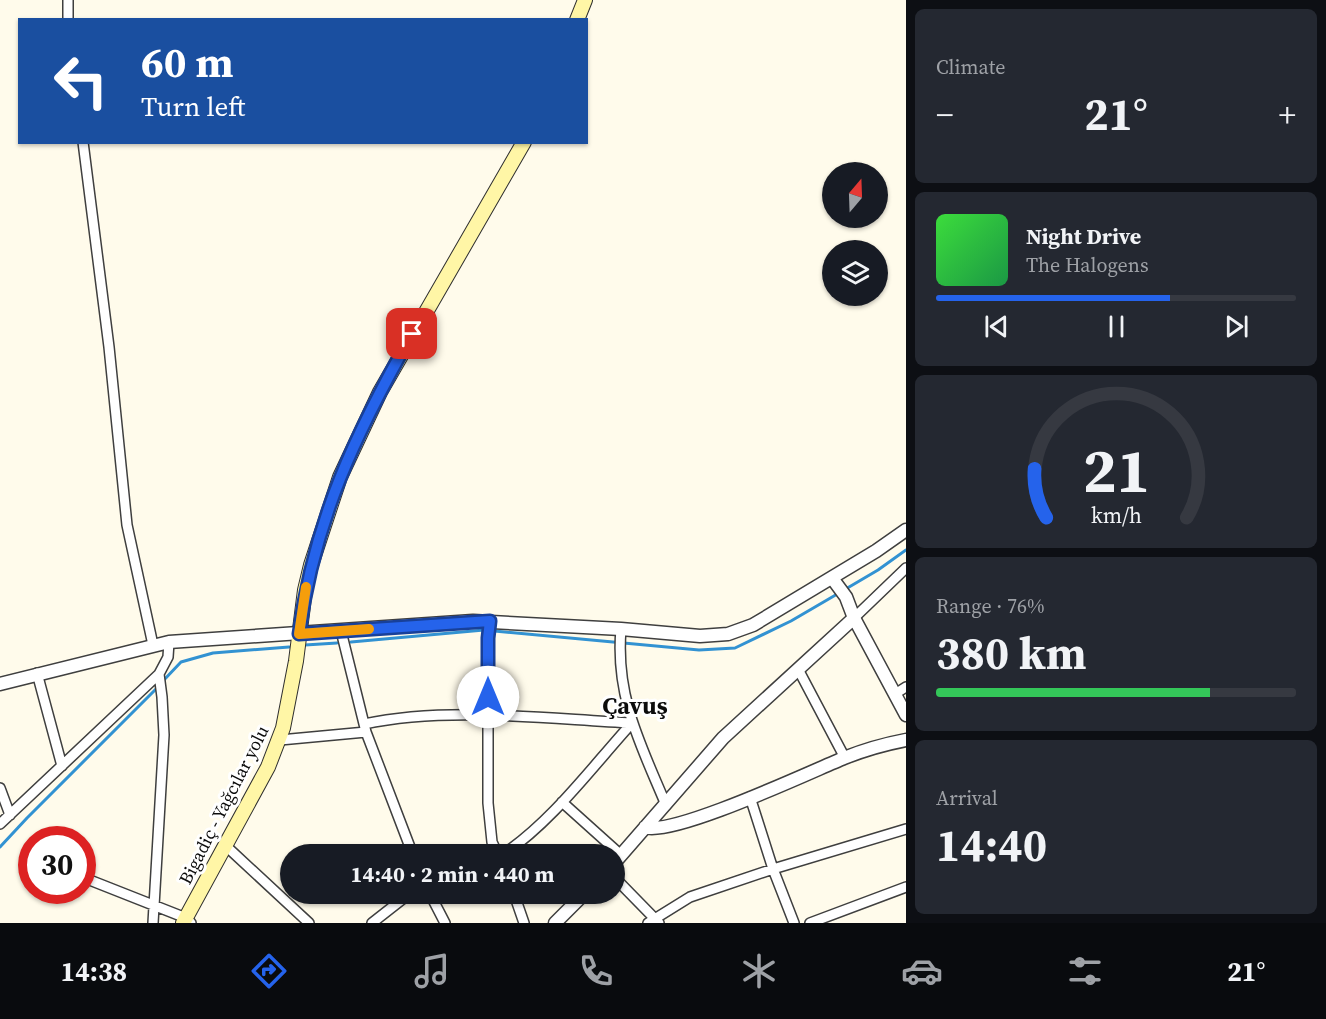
<!DOCTYPE html>
<meta charset="utf-8">
<style>
:root{--surface:#171b24;--page:#242831;--text:#f1f3f6;--muted:#9ea1a6;--line:#363941;--accent:#2563eb}
body{margin:0;font-family:"Source Serif 4",serif;background:var(--page);color:var(--text);height:100vh;display:flex;flex-direction:column;font-size:22px;white-space:nowrap}
*{box-sizing:border-box;margin:0}
p{font-size:20px;color:var(--muted)}
.icon{flex:none;width:33px;height:33px;fill:none;stroke:currentColor;stroke-width:2;stroke-linecap:round;stroke-linejoin:round}
.map{position:relative;flex:1;overflow:hidden}
.drawer{display:flex;flex-direction:column;gap:9px;padding:9px;background:#0d0f14;width:420px}
.drawer>*{flex:none}
.banner{position:absolute;left:18px;top:18px;width:570px;height:126px;border-radius:0px;box-shadow:0 2px 4px #0004;background:#1a4fa0;color:#fff;overflow:hidden}
.needle{width:39px;rotate:19deg}
.fabs{position:absolute;left:822px;top:162px;display:grid;gap:12px}
.fabs a{display:grid;place-items:center;width:66px;height:66px;border-radius:50%;background:var(--surface);box-shadow:0 2px 4px #0004;font-size:30px}
.speed{position:absolute;left:18px;top:826px;display:flex;gap:12px;font-size:30px;font-weight:700;text-align:center}
.speed>*{display:grid;place-content:center;width:78px;height:78px;border-radius:50%;background:var(--surface);box-shadow:0 2px 4px #0004;line-height:1}
.speed .limit{border:9px solid #d22;background:#fff;color:#111}
.pin{position:absolute;display:grid;place-items:center;width:51px;height:51px;color:#fff;margin:-26px;border-radius:12px;box-shadow:0 3px 9px #0006}
.me{position:absolute;width:66px;margin:-33px;rotate:0deg;stroke-linejoin:round;filter:drop-shadow(0 0 4px #0008)}
.turn{display:flex;align-items:center;gap:21px;height:126px;padding:0 24px;font-size:27px}
.turn .icon{width:78px;height:78px;stroke-width:2.5}
.turn b{display:block;font-size:42px;line-height:51px}
.big{font-size:45px;font-weight:700;line-height:1.1}
.drawer .widget{flex:1;display:flex;flex-direction:column;justify-content:center;gap:9px;min-width:0;padding:0 21px;border-radius:9px;background:var(--page)}
.drawer .dial{align-items:center;gap:0}
.dial svg{height:156px;overflow:visible;fill:none;stroke:var(--line);stroke-width:7;stroke-linecap:round;text-anchor:middle}
.dial text{fill:var(--text);stroke:none}
.song{display:flex;align-items:center;gap:18px}
.cover{width:72px;height:72px;border-radius:9px;background:linear-gradient(135deg,hsl(120 70% 55%),hsl(140 70% 35%))}
.played{height:6px;border-radius:3px;background:linear-gradient(90deg,var(--accent) 65%,var(--line) 65%)}
.keys{display:flex;justify-content:space-around;direction:ltr}
.heat{display:flex;justify-content:space-between;align-items:center;font-size:33px;direction:ltr}
.charge{height:9px;border-radius:4px;background:linear-gradient(90deg,#34c759 76%,var(--line) 0)}
.trip{position:absolute;left:280px;top:844px;width:345px;height:60px;border-radius:30px;background:var(--surface);box-shadow:0 2px 4px #0004;font-weight:700;line-height:60px;text-align:center}
.tabs{display:flex;height:96px;justify-content:space-around;align-items:center;background:#090b0e;color:var(--muted)}
.tabs .icon{width:42px;height:42px}
.tabs .current{color:var(--accent)}
.tabs b{font-size:27px;color:var(--text)}
main{display:flex;flex:1;min-height:0}
.map>svg:first-child{display:block}
</style>
<main>
<div class="map">
<svg width="906" height="923" viewBox="0 0 906 923">
<rect width="100%" height="100%" fill="#fffbeb"/>
<g fill="none" stroke-linecap="round" stroke-linejoin="round">
<!-- stream -->
<path stroke="#3292d2" stroke-width="3" d="M844,590L878,570L906,550
M351,642L484,630L699,650L735,648L791,621L839,593
M305,645L337,643
M163,681L181,662L213,653L289,647
M0,847L27,818L159,686"/>
<defs>
<path id="minor" d="M68,20V0
M83,142L109,347L127,525L153,645
M854,618L906,568
M490,621L488,638V803L492,842L498,855
M621,629C615,697 641,745 666,805
M341,631L366,732L413,855
M798,669L845,758
M37,673L62,766
M895,694L906,687
M364,724C448,706 546,719 632,723
M280,740L366,732
M0,788L10,815
M750,797L773,869L794,923
M562,802L621,855
M0,824L159,674L168,657L169,642
M226,846L309,923
M502,855C551,823 592,767 632,723
M82,877L186,918L191,923
M615,878L659,923
M430,894L445,923
M514,894L524,923
M153,923L164,735L162,697L159,674
M372,923L409,894
M648,923L690,897L773,869L906,829
M810,923L906,887"/>
<path id="tertiary" d="M832,578L846,597L854,618L906,715
M0,684L169,642L473,621L621,629L700,636L728,634L753,625L876,551L906,530
M645,827C672,837 810,772 844,758C864,750 885,744 906,740
M615,862L723,738L854,618
M555,923L584,894"/>
<path id="secondary" d="M577,20L585,0
M183,923L268,767L283,728L296,661L305,590L311,565L340,477L380,392L524,142"/>
</defs>
<!-- minor casing -->
<use href="#minor" stroke="#3f3f3f" stroke-width="12"/>
<!-- tertiary casing -->
<use href="#tertiary" stroke="#3f3f3f" stroke-width="15"/>
<!-- secondary casing -->
<use href="#secondary" stroke="#2e2e2e" stroke-width="16"/>
<!-- minor -->
<use href="#minor" stroke="#fff" stroke-width="9"/>
<!-- tertiary -->
<use href="#tertiary" stroke="#fff" stroke-width="12"/>
<!-- secondary -->
<use href="#secondary" stroke="#fff6a6" stroke-width="14"/>
</g>
<g fill="none" stroke-linecap="round" stroke-linejoin="round">
<defs>
<path id="route" d="M412,334C356,433 314,520 299,634L490,621L488,638V697"/>
</defs>
<!-- route casing -->
<use href="#route" stroke="#184099" stroke-width="15"/>
<!-- route -->
<use href="#route" stroke="#2563eb" stroke-width="10"/>
<!-- slow -->
<path stroke="#f59e0b" stroke-width="10" d="M306,587L299,634L369,629"/>
</g>
<g text-anchor="middle" stroke-width="6" stroke-linejoin="round" paint-order="stroke">
<!-- street labels -->
<g font-size="18" fill="#0c0c0c" stroke="#fff">
<text transform="translate(224 805) rotate(-63)" y="6">Bigadiç - Yağcılar yolu</text>
</g>
<!-- district labels -->
<g font-size="24" font-weight="bold" fill="#0c0c0c" stroke="#fff">
<text x="635" y="714">Çavuş</text>
</g>
</g>
</svg>
<div class="fabs">
<a><svg class="needle" viewBox="-14 -14 28 28"><path d="M0-13l5 13h-10z" fill="#e53935"/><path d="M0 13l5-13h-10z" fill="#9ea1a6"/></svg></a>
<a><svg class="icon" aria-label="layers" viewBox="0 0 24 24"><path d="M12 4l9 5-9 5-9-5zM3 14l9 5 9-5"/></svg></a>
</div>
<div class="speed"><div class="limit">30</div></div>
<div class="pin" style="left:412px;top:334px;background:#d93025"><svg class="icon" aria-label="arrive" viewBox="0 0 24 24"><path d="M6 21V4h12l-3 4 3 4H6"/></svg></div>
<svg class="me" style="left:488px;top:697px" viewBox="-20 -20 40 40"><circle r="19" fill="#fff"/><path d="M0-13L10 11 0 6-10 11z" fill="#2563eb"/></svg>
<div class="trip">14:40 · 2 min · 440 m</div>
<div class="banner">
<div class="turn"><svg class="icon" aria-label="left" viewBox="0 0 24 24"><path d="M17 20v-9H6M10 6l-5 5 5 5"/></svg><div><b>60 m</b>Turn left</div></div>
</div>
</div>
<section class="drawer">
<div class="widget"><p>Climate</p>
<div class="heat"><a>−</a><b class="big">21°</b><a>+</a></div>
</div>
<div class="widget">
<div class="song"><i class="cover"></i><div><b>Night Drive</b><p>The Halogens</p></div></div>
<div class="played"></div>
<div class="keys"><svg class="icon" aria-label="previous" viewBox="0 0 24 24"><path d="M18 5L8 12l10 7zM5 5v14"/></svg><svg class="icon" aria-label="pause" viewBox="0 0 24 24"><path d="M8 5v14M16 5v14"/></svg><svg class="icon" aria-label="next" viewBox="0 0 24 24"><path d="M6 5l10 7-10 7zM19 5v14"/></svg></div>
</div>
<div class="widget dial"><svg viewBox="0 0 100 80">
<path d="M14 69A42 42 0 1 1 86 69"/>
<path d="M14 69A42 42 0 0 1 8 44" stroke="#2563eb"/>
<text x="50" y="56" font-size="32" font-weight="700">21</text>
<text x="50" y="72" font-size="11">km/h</text>
</svg></div>
<div class="widget"><p>Range · 76%</p><b class="big">380 km</b><div class="charge"></div></div>
<div class="widget"><p>Arrival</p><b class="big">14:40</b></div>
</section>
</main>
<nav class="tabs">
<b>14:38</b>
<svg class="icon current" aria-label="directions" viewBox="0 0 24 24"><path d="M12 3l9 9-9 9-9-9zM9 14v-3h6M13 9l2 2-2 2"/></svg>
<svg class="icon" aria-label="music" viewBox="0 0 24 24"><path d="M9 18V5l10-2v13"/><circle cx="6" cy="18" r="3"/><circle cx="16" cy="16" r="3"/></svg>
<svg class="icon" aria-label="phone" viewBox="0 0 24 24"><path d="M5 4h4l2 5-3 2q2 4 5 5l2-3 5 2v4C11 20 4 13 5 4z"/></svg>
<svg class="icon" aria-label="climate" viewBox="0 0 24 24"><path d="M12 3v18M4 7l16 10M4 17L20 7"/></svg>
<svg class="icon" aria-label="car" viewBox="0 0 24 24"><path d="M5 17H2v-5l4-1 3-4h7l3 4 3 1v5h-3M9 17h6M6 11h13"/><circle cx="7" cy="17" r="2"/><circle cx="17" cy="17" r="2"/></svg>
<svg class="icon" aria-label="filters" viewBox="0 0 24 24"><path d="M4 7h16M4 17h16"/><circle cx="9" cy="7" r="2"/><circle cx="15" cy="17" r="2"/></svg>
<b>21°</b>
</nav>
